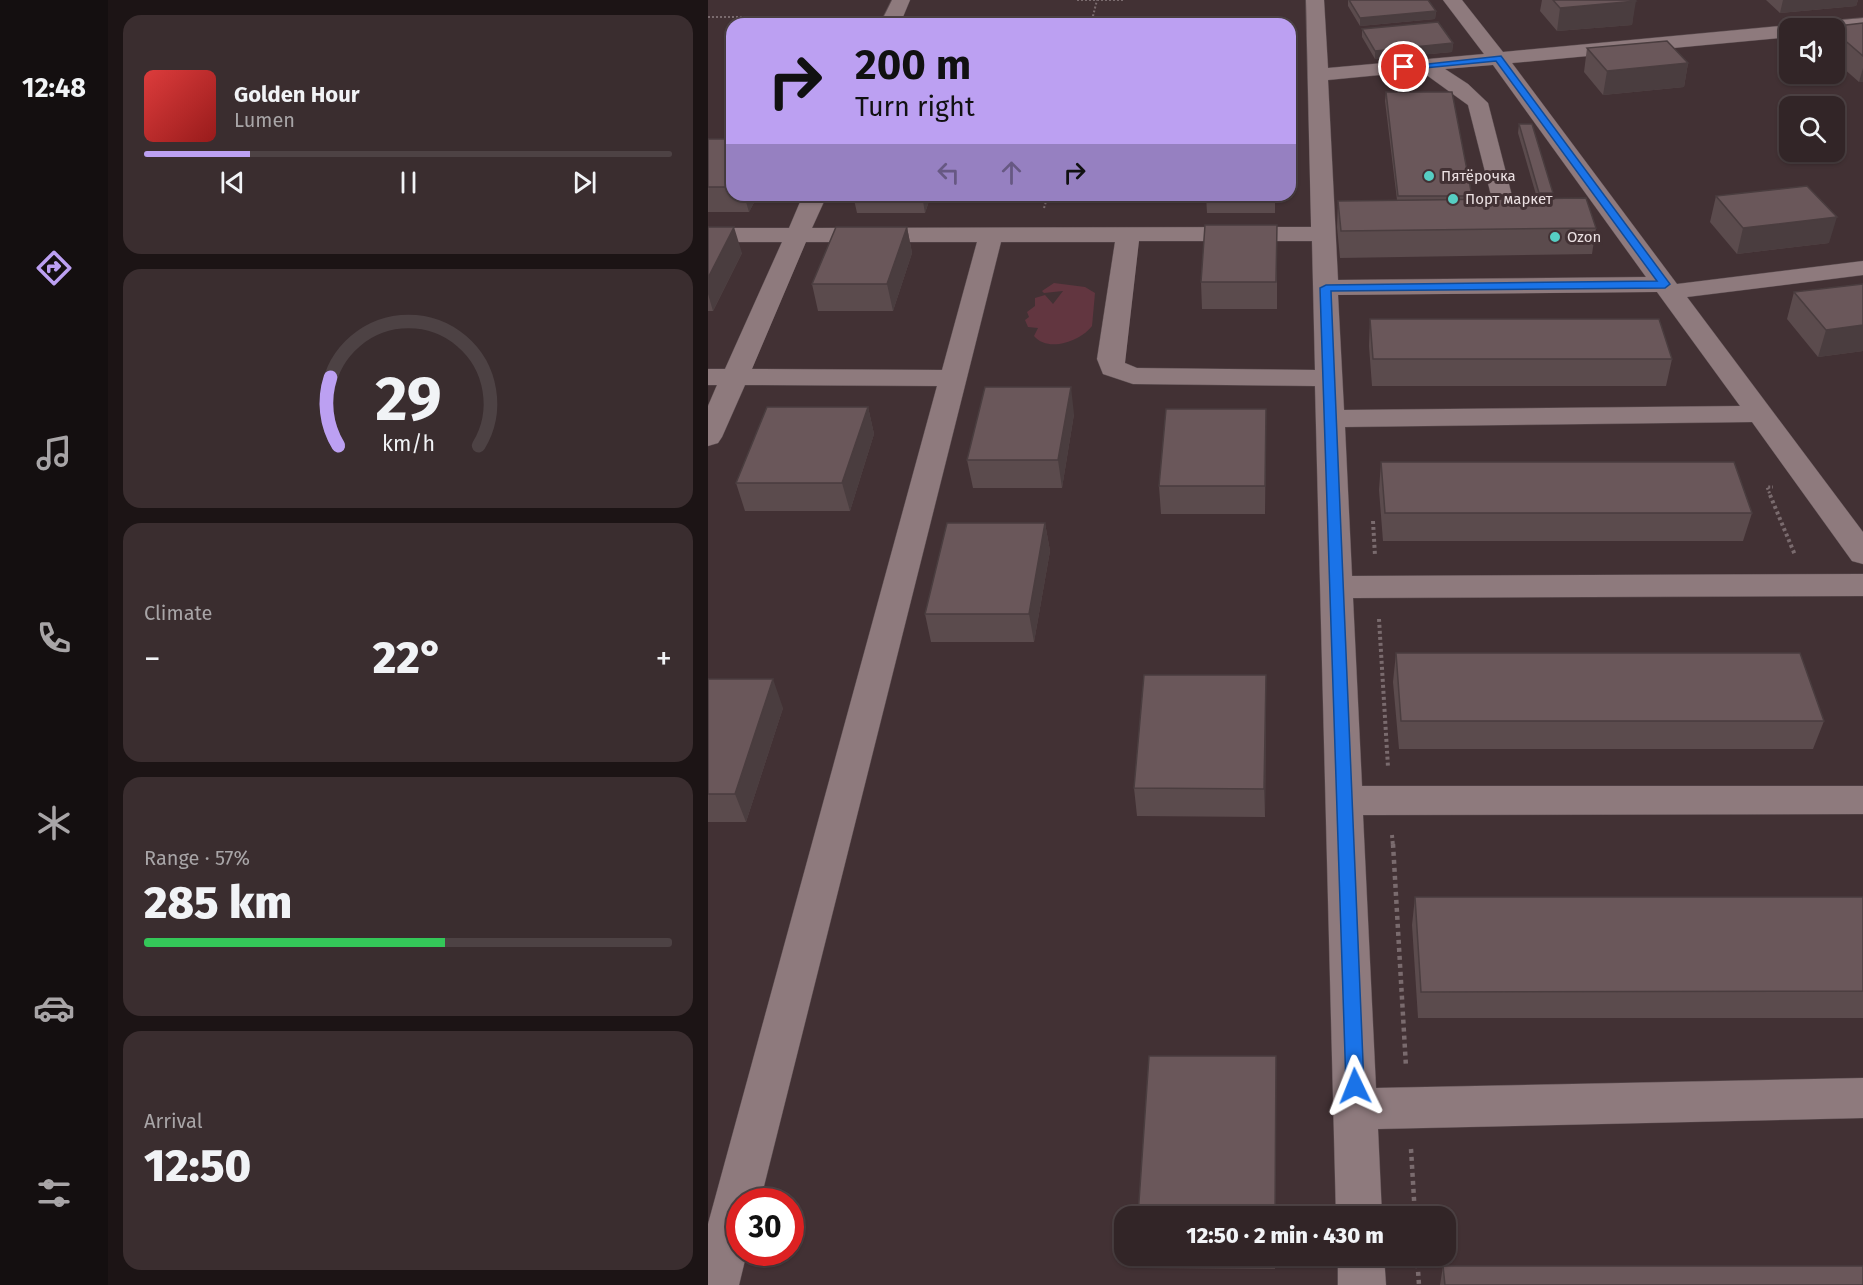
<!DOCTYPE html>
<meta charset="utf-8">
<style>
:root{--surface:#322527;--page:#3a2d2f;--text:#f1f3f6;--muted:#a8a5a7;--line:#4d4244;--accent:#bca0f2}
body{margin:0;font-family:"Fira Sans",sans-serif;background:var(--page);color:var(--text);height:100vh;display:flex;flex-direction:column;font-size:22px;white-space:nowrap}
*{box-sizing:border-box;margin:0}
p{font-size:20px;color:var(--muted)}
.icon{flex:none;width:33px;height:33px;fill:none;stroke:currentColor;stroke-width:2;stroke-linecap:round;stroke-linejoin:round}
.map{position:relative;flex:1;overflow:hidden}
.side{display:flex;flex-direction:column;gap:15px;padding:15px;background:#1c1415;width:600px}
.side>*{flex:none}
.top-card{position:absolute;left:18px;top:18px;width:570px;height:183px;border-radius:18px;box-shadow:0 2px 4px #0004,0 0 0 2px var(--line);background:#bca0f2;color:#111;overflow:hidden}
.buttons{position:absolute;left:1071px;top:18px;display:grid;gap:12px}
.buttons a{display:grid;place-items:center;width:66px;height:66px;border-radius:12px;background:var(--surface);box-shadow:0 2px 4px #0004,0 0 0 2px var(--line);font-size:30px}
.speed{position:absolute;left:18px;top:1188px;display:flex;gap:12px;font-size:30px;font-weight:700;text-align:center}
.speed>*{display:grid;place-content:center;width:78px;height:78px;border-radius:50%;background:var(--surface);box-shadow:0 2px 4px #0004,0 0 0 2px var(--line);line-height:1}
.speed .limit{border:9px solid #d22;background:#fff;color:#111}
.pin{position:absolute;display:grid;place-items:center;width:51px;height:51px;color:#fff;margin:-26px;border:3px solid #fff;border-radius:50%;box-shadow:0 2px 6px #0007}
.me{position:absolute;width:66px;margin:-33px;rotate:358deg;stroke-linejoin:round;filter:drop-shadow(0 0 4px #0008)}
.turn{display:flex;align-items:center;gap:21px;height:126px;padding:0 30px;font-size:27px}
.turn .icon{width:78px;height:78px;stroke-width:2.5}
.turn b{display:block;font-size:42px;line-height:51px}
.lanes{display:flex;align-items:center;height:57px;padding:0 30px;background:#0003;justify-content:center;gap:30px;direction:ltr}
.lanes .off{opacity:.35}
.big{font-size:45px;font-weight:800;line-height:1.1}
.side .card{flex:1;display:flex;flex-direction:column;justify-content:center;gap:9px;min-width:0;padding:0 21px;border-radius:18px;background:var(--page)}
.side .dial{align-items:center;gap:0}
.dial svg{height:156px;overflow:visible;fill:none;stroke:var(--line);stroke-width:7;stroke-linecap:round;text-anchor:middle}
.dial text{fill:var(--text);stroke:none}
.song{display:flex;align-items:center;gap:18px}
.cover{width:72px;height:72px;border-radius:9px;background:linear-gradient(135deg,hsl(0 70% 55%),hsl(0 70% 35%))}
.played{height:6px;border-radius:3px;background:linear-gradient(90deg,var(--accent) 20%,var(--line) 20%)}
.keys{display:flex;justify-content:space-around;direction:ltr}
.heat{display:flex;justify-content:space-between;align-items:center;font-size:33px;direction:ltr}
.charge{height:9px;border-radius:4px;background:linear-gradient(90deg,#34c759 57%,var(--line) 0)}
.trip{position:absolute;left:406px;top:1206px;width:342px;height:60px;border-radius:18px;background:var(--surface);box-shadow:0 2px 4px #0004,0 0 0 2px var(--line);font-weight:800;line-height:60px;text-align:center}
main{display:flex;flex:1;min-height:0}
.menu{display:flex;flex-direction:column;width:108px;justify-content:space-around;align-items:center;background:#140f10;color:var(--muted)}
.menu .icon{width:42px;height:42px}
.menu .selected{color:var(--accent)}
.menu b{font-size:27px;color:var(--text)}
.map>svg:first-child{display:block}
</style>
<main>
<nav class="menu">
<b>12:48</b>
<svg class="icon selected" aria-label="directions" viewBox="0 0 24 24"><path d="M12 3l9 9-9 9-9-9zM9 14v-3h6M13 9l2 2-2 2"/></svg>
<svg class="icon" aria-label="music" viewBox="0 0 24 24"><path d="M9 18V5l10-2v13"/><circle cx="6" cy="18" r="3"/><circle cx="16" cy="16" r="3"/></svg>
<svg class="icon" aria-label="phone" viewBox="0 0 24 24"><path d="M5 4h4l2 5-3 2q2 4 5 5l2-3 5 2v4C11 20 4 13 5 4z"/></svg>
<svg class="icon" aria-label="climate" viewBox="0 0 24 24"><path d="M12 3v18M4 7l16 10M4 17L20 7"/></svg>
<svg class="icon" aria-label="car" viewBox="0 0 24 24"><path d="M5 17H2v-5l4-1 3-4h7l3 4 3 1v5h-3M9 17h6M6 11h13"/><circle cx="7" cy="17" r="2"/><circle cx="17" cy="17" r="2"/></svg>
<svg class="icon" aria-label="filters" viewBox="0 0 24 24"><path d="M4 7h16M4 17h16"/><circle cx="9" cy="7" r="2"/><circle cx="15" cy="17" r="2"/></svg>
</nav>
<section class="side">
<div class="card">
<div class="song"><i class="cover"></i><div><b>Golden Hour</b><p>Lumen</p></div></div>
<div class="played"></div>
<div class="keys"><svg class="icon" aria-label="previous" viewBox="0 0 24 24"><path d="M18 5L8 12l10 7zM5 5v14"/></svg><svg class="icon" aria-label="pause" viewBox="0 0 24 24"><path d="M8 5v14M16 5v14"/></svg><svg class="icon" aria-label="next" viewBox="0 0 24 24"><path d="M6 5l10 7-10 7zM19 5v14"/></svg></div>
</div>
<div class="card dial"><svg viewBox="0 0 100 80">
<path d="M14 69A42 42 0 1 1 86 69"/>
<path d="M14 69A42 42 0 0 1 10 34" stroke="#bca0f2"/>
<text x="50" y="56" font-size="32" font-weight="700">29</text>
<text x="50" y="72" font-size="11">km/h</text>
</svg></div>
<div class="card"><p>Climate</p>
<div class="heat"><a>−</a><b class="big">22°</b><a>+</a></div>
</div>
<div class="card"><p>Range · 57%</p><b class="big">285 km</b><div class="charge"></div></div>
<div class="card"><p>Arrival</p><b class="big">12:50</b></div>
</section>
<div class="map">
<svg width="1155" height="1285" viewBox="0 0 1155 1285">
<rect width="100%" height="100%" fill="#423134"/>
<!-- green -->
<path fill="#623640" d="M346,283L377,287L387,293L384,326C373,341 340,353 326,336L330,328L320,327L317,320L321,317L319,312L327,306V298L337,295L345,304L355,291L336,293L334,291Z"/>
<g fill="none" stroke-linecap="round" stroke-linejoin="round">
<defs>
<path id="minor" d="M184,0H202L192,24H172Z
M598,0H616L620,68L776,54L735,0H754L795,52L1082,25L1090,28H1082V37L804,63L969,284L1155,261V275L979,297L1155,532V564L1144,561L1044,422L637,427L644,576L1155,574V596L645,598L654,786H1155V814L655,815L668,1088L1155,1078V1118L670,1129L674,1216H628L607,386L425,384L395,374L389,359L407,242H293L52,1202H32V1252H39L31,1285H0V1224L229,386L37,385L14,437L10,443L0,446V406L9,385H0V369H17L74,242H0V228H81L95,195H119L104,228L603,227ZM785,65L938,277L630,280L620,80L713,71L760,105L785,203C798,218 822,224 841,219L845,214L841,209L819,206L804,196L780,103L760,84L737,69ZM431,241H604L607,370L429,368L417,363ZM98,242H269L234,370L44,369ZM949,292L1032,406L636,410L630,295Z
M1155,18V30L1126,32V28H1099L1109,22Z
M630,1256H676L678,1285H630Z"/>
</defs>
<!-- minor casing -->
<use href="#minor" stroke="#5b4d50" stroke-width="1"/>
<!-- path-far3 -->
<path stroke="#7a6b6e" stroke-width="2" stroke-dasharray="2 2" stroke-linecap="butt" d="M369,0H417
M0,17H82
M384,18L513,17
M383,24L389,0
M336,208L340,195"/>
<!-- path-far2 -->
<path stroke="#7a6b6e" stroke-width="3" stroke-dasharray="2 2" stroke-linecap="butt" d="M1063,497L1059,487H1065"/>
<!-- path-far1 -->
<path stroke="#7a6b6e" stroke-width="4" stroke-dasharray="3 3" stroke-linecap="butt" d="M1062,495L1087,555
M665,521L667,556
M671,619L680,767
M684,835L685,846"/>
<!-- path -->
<path stroke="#7a6b6e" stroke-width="4.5" stroke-dasharray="4 4" stroke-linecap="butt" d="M685,844L698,1067
M703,1149L707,1216
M709,1256L711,1285"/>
<!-- minor -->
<use href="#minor" fill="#8e7a7d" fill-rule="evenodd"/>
</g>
<!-- wall -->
<path fill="#5b4b4d" d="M640,0H720L728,11L727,19L652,26L640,6Z
M834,0H927L924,25L849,31L832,11Z
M1058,0H1150L1148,6L1072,13Z
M1155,23V82H1151L1126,60V28H1121V27Z
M654,29L745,43L744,52L667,59L654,37Z
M879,48L980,63L976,87L895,95L876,72Z
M678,92L764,196L763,199L829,198L810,133L811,124L845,193L844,198L888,228L884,254L632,258L629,227L630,201L689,200L677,101Z
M0,139H24V195H50L41,212H0Z
M145,195H223L217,213H149Z
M498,195H567V213H499Z
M1008,196L1121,243L1029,254L1002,222Z
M569,225V309H494L493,282Z
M0,227L34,253L5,311H0Z
M199,227L204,253L185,311H110L104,284Z
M1155,284V351L1110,357L1079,319L1086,292Z
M662,319L964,359L958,386H664L661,346Z
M160,407L166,434L142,511H37L28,483Z
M558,409L557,514H453L451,486Z
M366,414L354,488H265L259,460Z
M673,462L1044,513L1035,541H675L671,490Z
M337,523L342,551L326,642H223L217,614Z
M688,653L1116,721L1105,749H691L685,682Z
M0,679L75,708L38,822H0Z
M558,703L557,817L429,816L426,788Z
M707,897H1155V1018H710L704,925Z
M429,1256H567V1269L432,1268Z
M735,1266L1155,1285H732Z"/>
<!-- shaded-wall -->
<path fill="#4a3d3f" d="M1075,0H1150L1148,6L1072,13Z
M928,1L924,25L849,31L852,8Z
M728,11L727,19L652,26V18Z
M745,43L744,52L667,59V51Z
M980,63L976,87L895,95L899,71Z
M1155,68V82H1151Z
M36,195H50L41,212Z
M214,195H223L217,213Z
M1129,217L1121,243L1029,254L1035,228Z
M26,227L34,253L5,311L0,294V278Z
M199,227L204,253L185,311L179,284Z
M1155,325V351L1110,357L1118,330Z
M363,387L366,414L354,488L350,460Z
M160,407L166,434L142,511L134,483Z
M558,409V437L557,514V486Z
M337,523L342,551L326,642L321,614Z
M558,675V703L557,817L556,789Z
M65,679L75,708L38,822L27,794Z"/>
<!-- building -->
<path fill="#6a575a" stroke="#4a3d3f" stroke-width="1.5" d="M641,0H720L728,11L652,18Z
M845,0H927L928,1L852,8Z
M730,22L745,43L667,51L654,29Z
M1155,23V56L1126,31V28H1124L1121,27Z
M959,41L980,63L899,71L879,48Z
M678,92H744L764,196H690Z
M811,124H824L845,193H831Z
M0,139H24V187H0Z
M1099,186L1129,217L1035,228L1008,196Z
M878,198L888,228L633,231L630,201Z
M497,225H569L568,282H493Z
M0,227H26L0,278Z
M128,227H199L179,284H104Z
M1155,284V325L1118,330L1086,292Z
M662,319H951L964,359H665Z
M277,387H363L350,460H259Z
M59,407H160L134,483H28Z
M458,409H558L557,486H451Z
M673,462H1026L1044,513H677Z
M239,523H337L321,614H217Z
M688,653H1092L1116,721H693Z
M436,675H558L556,789L426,788Z
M0,679H65L27,794H0Z
M707,897H1155V991L713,992Z
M441,1056H568L567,1216H430Z
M735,1266H1155V1285H737Z"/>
<!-- route -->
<path fill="#1a73e8" stroke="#114b97" stroke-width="1.5" d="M793,56L962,284L957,288L623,291L656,1086L653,1092L647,1094L640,1092L638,1086L612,288L618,285L949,281L788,61L696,70L692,67Z"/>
<!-- markers -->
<g fill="#56cec3" stroke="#423134" stroke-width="2">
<circle cx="721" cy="176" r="6"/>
<circle cx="745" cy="199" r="6"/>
<circle cx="847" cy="237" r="6"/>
</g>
<g text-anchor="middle" stroke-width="6" stroke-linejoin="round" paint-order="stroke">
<!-- far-poi labels -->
<g font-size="15" fill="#ece1e3" stroke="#423134" text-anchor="start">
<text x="733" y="181">Пятёрочка</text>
<text x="757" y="204">Порт маркет</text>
<text x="859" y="242">Ozon</text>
</g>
</g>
</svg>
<div class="buttons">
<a><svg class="icon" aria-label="sound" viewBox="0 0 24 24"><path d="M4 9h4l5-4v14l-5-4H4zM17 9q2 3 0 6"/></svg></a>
<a><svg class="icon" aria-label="search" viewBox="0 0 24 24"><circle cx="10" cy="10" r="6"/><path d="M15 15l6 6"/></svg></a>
</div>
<div class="speed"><div class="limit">30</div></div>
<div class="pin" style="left:696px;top:67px;background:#d93025"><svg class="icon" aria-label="arrive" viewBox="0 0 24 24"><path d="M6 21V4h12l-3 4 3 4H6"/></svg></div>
<svg class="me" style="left:647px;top:1086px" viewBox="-20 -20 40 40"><path d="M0-17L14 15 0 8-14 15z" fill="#1a73e8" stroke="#fff" stroke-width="4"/></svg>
<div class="trip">12:50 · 2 min · 430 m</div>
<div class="top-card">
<div class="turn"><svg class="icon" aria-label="right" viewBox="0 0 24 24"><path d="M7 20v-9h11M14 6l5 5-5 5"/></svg><div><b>200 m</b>Turn right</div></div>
<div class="lanes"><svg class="icon off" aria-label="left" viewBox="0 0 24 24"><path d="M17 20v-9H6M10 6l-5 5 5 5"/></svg><svg class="icon off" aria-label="ahead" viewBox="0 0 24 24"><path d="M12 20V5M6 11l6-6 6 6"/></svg><svg class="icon" aria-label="right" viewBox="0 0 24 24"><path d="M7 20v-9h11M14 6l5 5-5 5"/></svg></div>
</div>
</div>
</main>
